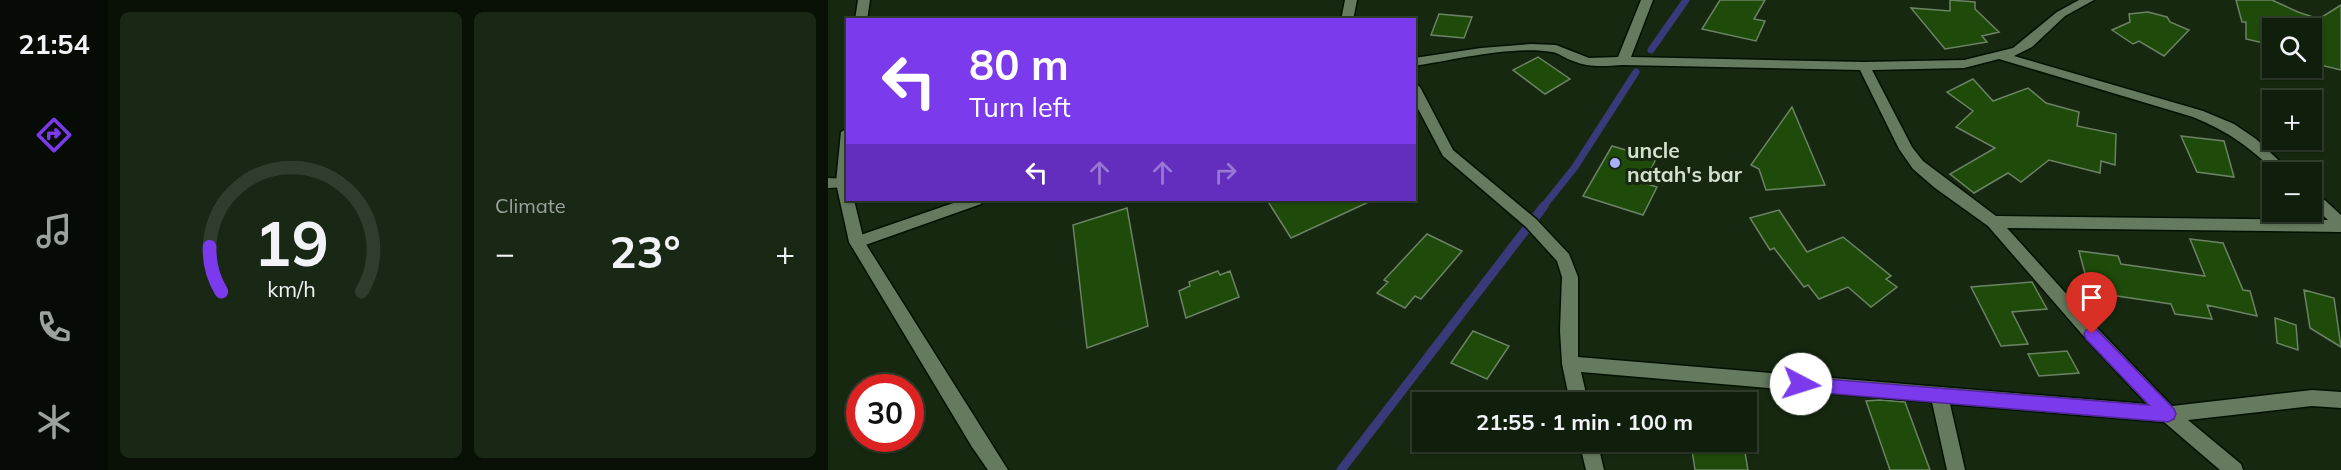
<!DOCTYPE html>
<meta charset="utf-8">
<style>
:root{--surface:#101f0c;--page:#192715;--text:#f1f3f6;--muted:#9ca29d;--line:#303d2d;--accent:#7c3aed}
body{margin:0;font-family:Mulish,sans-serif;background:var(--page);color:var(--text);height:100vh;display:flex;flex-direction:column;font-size:22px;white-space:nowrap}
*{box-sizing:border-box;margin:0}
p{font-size:20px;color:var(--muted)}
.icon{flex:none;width:33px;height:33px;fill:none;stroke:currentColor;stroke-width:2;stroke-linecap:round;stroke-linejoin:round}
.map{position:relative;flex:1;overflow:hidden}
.drawer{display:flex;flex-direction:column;gap:12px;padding:12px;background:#091107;width:720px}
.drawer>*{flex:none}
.hud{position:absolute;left:18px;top:18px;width:570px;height:183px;border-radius:0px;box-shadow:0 2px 4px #0004,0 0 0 2px var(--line);background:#7c3aed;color:#fff;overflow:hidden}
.buttons{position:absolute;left:1434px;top:18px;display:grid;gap:12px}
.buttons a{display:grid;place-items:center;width:60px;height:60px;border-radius:0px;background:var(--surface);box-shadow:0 2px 4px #0004,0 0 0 2px var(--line);font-size:30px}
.speed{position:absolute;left:18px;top:374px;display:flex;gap:12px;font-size:30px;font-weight:700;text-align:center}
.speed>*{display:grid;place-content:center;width:78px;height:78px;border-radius:50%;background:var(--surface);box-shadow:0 2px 4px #0004,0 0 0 2px var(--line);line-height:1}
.speed .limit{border:9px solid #d22;background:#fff;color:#111}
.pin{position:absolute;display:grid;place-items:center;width:51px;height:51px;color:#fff;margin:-62px -26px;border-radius:50% 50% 50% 0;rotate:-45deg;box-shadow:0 0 6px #0007}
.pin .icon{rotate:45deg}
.me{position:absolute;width:66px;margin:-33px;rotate:95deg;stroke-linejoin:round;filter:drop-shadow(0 0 4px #0008)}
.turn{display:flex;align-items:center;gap:21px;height:126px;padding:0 24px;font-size:27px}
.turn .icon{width:78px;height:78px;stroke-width:2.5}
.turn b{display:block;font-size:42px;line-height:51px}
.lanes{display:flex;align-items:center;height:57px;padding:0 24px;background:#0003;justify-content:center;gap:30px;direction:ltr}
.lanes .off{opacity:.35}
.big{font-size:45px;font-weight:700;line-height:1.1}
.drawer .tile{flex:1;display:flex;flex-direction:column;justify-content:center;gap:9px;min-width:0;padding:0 21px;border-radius:9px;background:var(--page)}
.drawer .dial{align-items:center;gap:0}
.dial svg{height:156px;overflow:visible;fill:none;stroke:var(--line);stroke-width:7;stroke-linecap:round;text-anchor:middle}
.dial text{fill:var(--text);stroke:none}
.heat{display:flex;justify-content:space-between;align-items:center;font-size:33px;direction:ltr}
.drawer .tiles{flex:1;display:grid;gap:12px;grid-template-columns:repeat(2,1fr)}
.trip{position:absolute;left:584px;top:392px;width:345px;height:60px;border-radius:0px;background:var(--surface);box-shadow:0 2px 4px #0004,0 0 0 2px var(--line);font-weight:700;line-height:60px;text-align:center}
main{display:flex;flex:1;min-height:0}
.menu{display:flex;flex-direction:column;width:108px;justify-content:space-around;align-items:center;background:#060c05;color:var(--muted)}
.menu .icon{width:42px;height:42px}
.menu .current{color:var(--accent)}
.menu b{font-size:27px;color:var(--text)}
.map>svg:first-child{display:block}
</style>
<main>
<nav class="menu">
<b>21:54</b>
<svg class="icon current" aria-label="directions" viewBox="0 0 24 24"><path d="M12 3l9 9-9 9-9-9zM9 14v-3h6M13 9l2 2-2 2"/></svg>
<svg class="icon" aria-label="music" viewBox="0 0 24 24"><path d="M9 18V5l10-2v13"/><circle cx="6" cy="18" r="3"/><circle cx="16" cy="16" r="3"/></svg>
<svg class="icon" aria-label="phone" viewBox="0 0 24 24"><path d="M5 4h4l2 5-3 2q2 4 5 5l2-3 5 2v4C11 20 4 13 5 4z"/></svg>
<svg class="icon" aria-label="climate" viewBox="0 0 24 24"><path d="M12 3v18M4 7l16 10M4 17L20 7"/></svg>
</nav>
<section class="drawer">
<div class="tiles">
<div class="tile dial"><svg viewBox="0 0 100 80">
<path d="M14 69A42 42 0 1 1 86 69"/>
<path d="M14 69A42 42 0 0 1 8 46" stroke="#7c3aed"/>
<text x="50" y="56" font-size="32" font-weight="700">19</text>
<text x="50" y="72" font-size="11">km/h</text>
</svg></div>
<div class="tile"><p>Climate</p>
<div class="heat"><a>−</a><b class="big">23°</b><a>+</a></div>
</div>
</div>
</section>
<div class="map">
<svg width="1513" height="470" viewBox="0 0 1513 470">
<rect width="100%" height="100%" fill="#162910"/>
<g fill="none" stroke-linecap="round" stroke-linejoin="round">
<!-- stream-far1 -->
<path stroke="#383a7a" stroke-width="7" d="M823,50L858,0
M715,207L747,167L808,72"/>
<!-- stream -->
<path stroke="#383a7a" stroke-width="9" d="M513,470L716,206"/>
</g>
<!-- building -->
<path fill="#1e4b09" stroke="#6c8265" stroke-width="1.5" d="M892,0H937L926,19L937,21L928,41L874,29Z
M1122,0L1147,2V9L1171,32L1154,36L1159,42L1117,49L1083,8L1122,11Z
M1408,0H1444L1470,12L1491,19L1513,5V70L1492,65L1489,47L1484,45V28H1444V45L1418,39V22H1414Z
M1320,12L1339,17L1342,22L1361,30L1336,56L1311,41L1305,44L1284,30L1302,22L1301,14Z
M611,14L644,17L636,38L603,35Z
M710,57L742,79L717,94L685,70Z
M1145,79L1165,101L1200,88L1218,103L1251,112L1249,126L1288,134L1287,165L1273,161L1272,173L1221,160L1193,182L1180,173L1146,193L1122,174L1167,148L1128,127L1145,111L1119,92Z
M964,107L997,185L938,190L931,169L923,165Z
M1353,136L1396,141L1406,177L1369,172Z
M784,146L828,159L816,183L829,187L815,215L755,196Z
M439,200H545L463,238Z
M299,208L320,326L259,348L245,225Z
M951,210L979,252L1015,237L1063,276L1058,279L1069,287L1043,307L1020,287L991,299L980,285L976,287L946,248L942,250L922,218Z
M599,234L634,251L593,299L587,296L577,308L549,293L560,282L556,280Z
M1362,239L1395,243L1415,290L1422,291L1429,316L1379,305L1384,319L1347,314L1343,304L1262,292L1251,251L1290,256L1293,264L1377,276Z
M390,271L392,275L402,271L411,297L358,318L351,291L362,286L361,282Z
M1204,282L1219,309L1184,312L1200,344L1173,346L1143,287Z
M1476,290L1506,298L1513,347L1482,328Z
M1447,318L1468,325L1470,350L1449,343Z
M645,331L681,346L659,379L623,363Z
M1239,351L1251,373L1211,376L1200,354Z
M1052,400L1077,402L1102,470H1062L1038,401Z
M915,441L920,470H867L863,443Z"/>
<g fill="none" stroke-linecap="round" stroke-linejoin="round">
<defs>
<path id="minor" d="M517,0H529L525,20H513Z
M813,0H825L803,57L1036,62L1136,60L1185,48L1229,12L1251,0H1266L1237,16L1204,47L1186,56L1375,111L1406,124L1428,139L1463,172H1448C1418,145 1403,133 1365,117L1171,59L1136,68L1044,70L1084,147L1095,161L1168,216L1500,220L1484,205V192L1489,193L1513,215V232L1179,228L1270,329L1344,406L1484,390L1513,392V408L1484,406L1360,420L1413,464L1415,470H1392L1336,422L1122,404L1137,470H1119L1104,402L753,372L760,402H742L734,364L732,330L734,277L729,261L698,227L615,156L586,101V83L592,87L625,150L708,219L741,254L750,277V357L1319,404L1258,339L1160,226L1107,188L1085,169L1071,149L1032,70L795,65C778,66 761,68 745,61C738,59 731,53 724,52C686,45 625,60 586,66V58L653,48L703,44L728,45L761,58L790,57Z
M0,178L20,179V187L0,188Z
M134,200H155L153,204L29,248L24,246L21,242L24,238Z
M751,441H769L776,470H758Z"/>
<path id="tertiary" d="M30,0H42L39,20H27Z
M20,128V200H26L36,241L180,470H160L144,447L21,242L8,183L13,132Z"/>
</defs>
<!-- minor casing -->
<use href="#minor" stroke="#021100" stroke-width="3"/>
<!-- tertiary casing -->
<use href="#tertiary" stroke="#021100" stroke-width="3"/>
<!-- minor -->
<use href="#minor" fill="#657a5e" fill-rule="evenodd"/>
<!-- tertiary -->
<use href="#tertiary" fill="#657a5e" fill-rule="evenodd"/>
</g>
<!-- route -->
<path fill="#7c3aed" stroke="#51269a" stroke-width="1.5" d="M1264,328L1269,330L1346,409L1348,414L1346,419L1340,422L973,391L967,389L965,384L967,379L973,377L1321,405L1258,339L1256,334L1258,330Z"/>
<!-- markers -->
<circle fill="#a7b1fc" stroke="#162910" stroke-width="2" cx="787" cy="163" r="6"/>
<g text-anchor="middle" stroke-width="6" stroke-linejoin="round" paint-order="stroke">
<!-- poi labels -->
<g font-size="21" font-weight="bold" fill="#d3dfcf" stroke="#162910" text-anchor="start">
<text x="799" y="158">uncle<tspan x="799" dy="24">natah's bar</tspan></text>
</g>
</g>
</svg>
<div class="buttons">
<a><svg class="icon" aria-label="search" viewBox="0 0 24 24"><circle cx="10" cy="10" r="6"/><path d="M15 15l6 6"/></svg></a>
<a>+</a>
<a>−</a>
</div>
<div class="speed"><div class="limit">30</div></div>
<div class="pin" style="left:1264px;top:334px;background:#d93025"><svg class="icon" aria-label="arrive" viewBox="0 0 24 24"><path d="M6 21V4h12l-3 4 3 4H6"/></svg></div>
<svg class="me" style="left:973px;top:384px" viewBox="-20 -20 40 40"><circle r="19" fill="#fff"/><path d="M0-13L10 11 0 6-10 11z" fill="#7c3aed"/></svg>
<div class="trip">21:55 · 1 min · 100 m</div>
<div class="hud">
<div class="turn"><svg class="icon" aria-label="left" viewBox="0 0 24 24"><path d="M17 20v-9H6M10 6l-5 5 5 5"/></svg><div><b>80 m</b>Turn left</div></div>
<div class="lanes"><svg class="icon" aria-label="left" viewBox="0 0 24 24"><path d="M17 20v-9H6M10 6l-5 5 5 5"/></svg><svg class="icon off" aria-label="ahead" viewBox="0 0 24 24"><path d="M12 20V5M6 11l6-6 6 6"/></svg><svg class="icon off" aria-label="ahead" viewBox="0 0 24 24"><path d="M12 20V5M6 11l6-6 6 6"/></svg><svg class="icon off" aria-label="right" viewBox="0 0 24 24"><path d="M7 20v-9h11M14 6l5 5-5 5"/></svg></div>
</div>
</div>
</main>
